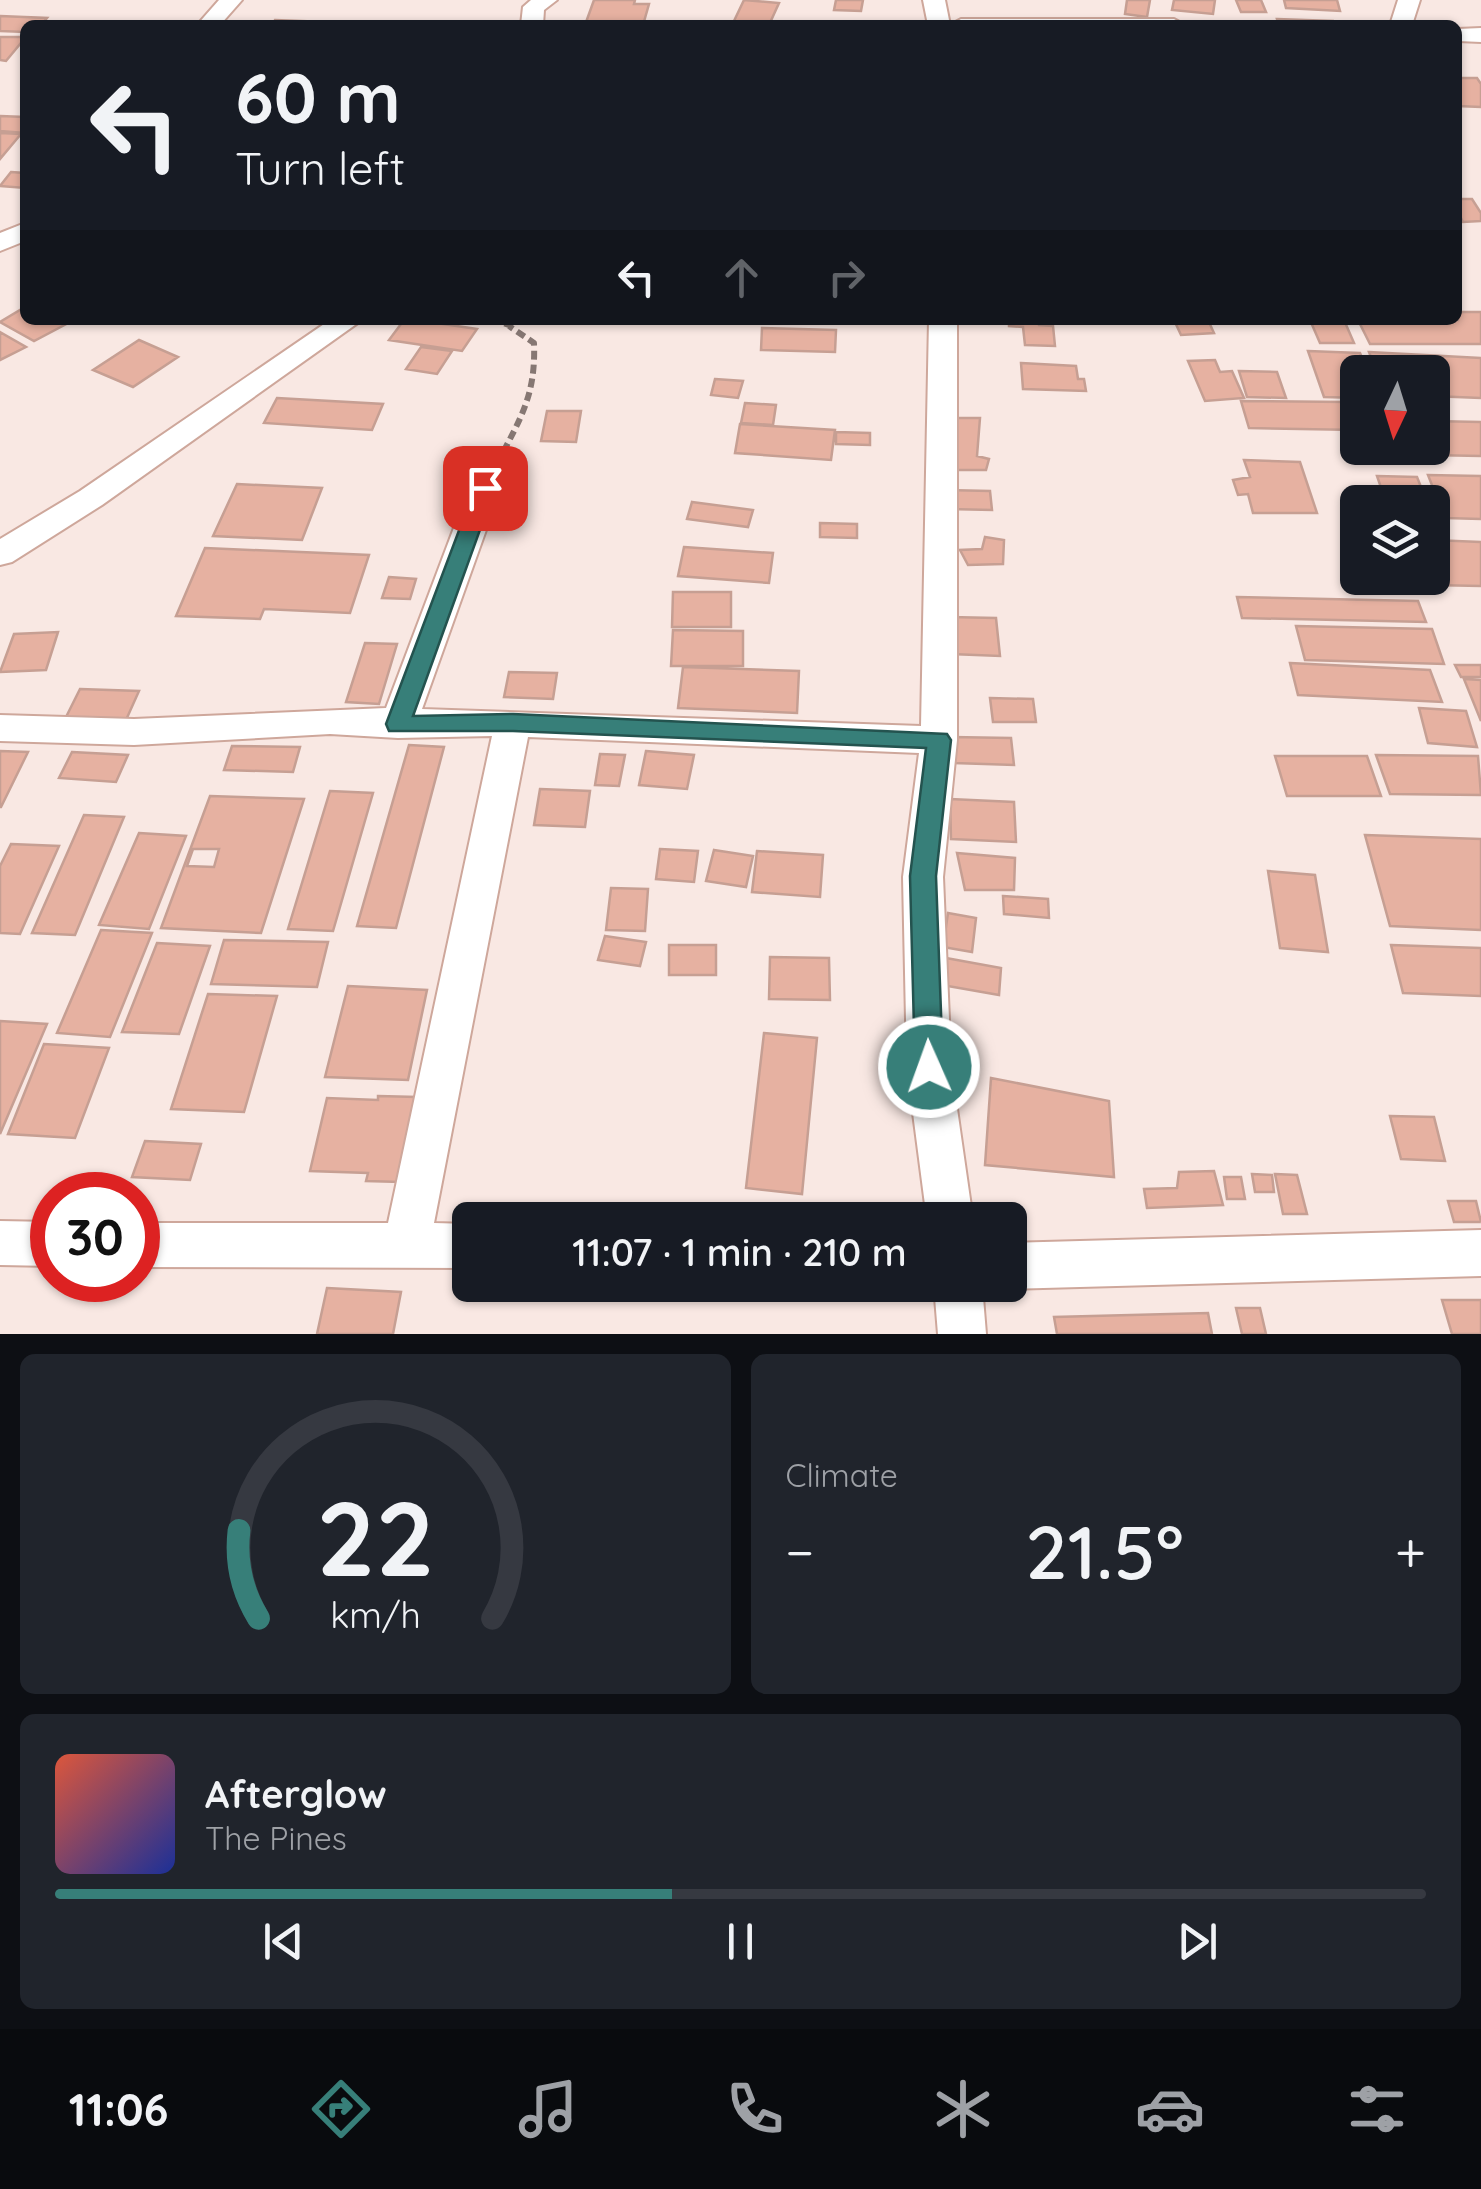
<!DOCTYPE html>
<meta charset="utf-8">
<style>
:root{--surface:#171b24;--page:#20242c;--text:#f1f3f6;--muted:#9ea1a6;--line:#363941;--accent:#377f79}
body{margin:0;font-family:Quicksand,sans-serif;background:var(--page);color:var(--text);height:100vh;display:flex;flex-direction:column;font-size:38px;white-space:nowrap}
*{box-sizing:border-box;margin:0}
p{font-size:32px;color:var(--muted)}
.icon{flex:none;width:55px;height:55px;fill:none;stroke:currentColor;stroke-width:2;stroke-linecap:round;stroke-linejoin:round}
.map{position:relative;height:1334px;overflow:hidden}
.sheet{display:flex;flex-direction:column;gap:20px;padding:20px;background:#0d0f14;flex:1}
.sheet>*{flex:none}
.guide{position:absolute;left:20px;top:20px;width:1442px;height:305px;border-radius:15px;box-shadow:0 2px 8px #0004;background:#171b24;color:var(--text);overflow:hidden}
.needle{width:65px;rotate:184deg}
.tools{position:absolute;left:1340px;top:355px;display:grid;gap:20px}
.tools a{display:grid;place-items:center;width:110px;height:110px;border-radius:15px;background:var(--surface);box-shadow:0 2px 8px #0004;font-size:50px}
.speed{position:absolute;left:30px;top:1172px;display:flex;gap:20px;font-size:50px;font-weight:700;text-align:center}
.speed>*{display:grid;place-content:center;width:130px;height:130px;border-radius:50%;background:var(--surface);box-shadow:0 2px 8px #0004;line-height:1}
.speed .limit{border:15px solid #d22;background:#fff;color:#111}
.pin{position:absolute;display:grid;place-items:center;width:85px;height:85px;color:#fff;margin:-42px;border-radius:20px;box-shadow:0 5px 15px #0006}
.me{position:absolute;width:110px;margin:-55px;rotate:358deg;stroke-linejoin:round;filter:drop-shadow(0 0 8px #0008)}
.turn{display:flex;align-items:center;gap:35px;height:210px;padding:0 50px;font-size:45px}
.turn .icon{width:130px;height:130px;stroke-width:2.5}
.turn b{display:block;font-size:70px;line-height:85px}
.lanes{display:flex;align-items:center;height:95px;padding:0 50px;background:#0003;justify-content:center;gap:50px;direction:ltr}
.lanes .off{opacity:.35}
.big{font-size:75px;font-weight:600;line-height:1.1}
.sheet .widget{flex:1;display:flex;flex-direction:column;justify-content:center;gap:15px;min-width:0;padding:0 35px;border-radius:15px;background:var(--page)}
.sheet .dial{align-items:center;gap:0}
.dial svg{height:260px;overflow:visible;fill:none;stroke:var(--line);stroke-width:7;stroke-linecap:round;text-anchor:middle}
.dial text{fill:var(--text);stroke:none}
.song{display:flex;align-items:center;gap:30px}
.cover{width:120px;height:120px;border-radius:15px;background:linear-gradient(135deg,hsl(10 70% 55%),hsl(230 70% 35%))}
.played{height:10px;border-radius:5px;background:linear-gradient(90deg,var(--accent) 45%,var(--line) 45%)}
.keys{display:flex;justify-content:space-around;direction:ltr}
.heat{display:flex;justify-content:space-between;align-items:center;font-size:55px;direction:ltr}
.sheet .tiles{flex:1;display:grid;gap:20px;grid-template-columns:1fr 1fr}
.widget:last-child{grid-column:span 2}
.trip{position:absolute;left:452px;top:1202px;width:575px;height:100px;border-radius:15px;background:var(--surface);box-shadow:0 2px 8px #0004;font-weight:600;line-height:100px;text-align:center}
.dock{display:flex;height:160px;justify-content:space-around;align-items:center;background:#090b0e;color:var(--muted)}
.dock .icon{width:70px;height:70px}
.dock .current{color:var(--accent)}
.dock b{font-size:45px;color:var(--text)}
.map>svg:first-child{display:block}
</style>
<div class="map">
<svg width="1481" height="1334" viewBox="0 0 1481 1334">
<rect width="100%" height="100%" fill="#f9e8e3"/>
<!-- building -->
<path fill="#e6b1a1" stroke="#c69f93" stroke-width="2.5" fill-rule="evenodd" d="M594,0H635L634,4H649L643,25H585Z
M744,0L779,3L769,25L733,23Z
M836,0H863L861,11L834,10Z
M1127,0H1150L1147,17L1125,14Z
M1174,0H1215L1213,14L1172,10Z
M1236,0H1261L1266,12H1241Z
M1284,0H1337L1340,11L1286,8Z
M0,16L47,18L41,25H25V32L0,31Z
M1277,19L1333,21L1334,25H1279Z
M275,20L352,23L272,25Z
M0,37H25V38L6,61L0,60Z
M1458,78H1477L1481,84V107L1458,106Z
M0,116L25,117V133L0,131Z
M0,133L21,134L0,159Z
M11,172L25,173V188L0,186Z
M1458,199H1472L1481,213V221L1463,222L1458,212Z
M25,307V320H74L34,341L0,322Z
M1458,312H1481V344H1370L1358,320H1458Z
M404,320H416L477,329L462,351L389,340Z
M1009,320H1038L1039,325L1053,326L1055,346L1025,345L1023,327L1009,326Z
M1174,320H1208L1214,333L1181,335Z
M1310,320H1344L1354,343H1320Z
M762,328L836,330L835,352L761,350Z
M0,332L26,347L0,360Z
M139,340L178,357L133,387L93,370Z
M421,347L452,351L437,374L406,369Z
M1308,351L1360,353L1368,372H1358V398L1324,397Z
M1369,352L1481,358V398L1432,396V372H1377Z
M1215,360L1220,372L1232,371L1244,398L1205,401L1188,361Z
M1021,363L1076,366L1078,379H1084L1086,391L1023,389Z
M1239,371L1277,372L1286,398L1247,397Z
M715,379L743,381L738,398L711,395Z
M277,398L383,404L372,430L264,423Z
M1241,401L1347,402L1358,430L1249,428Z
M745,403L776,405L773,425L741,423Z
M547,411H581L576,442L541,441Z
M949,418H980L977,456L989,459L986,470H954Z
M1432,421L1481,422V456L1430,455L1427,448H1432Z
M740,424L835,430L831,460L735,453Z
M836,432L870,433V445L836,444Z
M1244,460L1300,462L1317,513H1253L1248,494L1238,495L1233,480L1250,477Z
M1428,475L1481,476V519L1445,518Z
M1377,476L1417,477L1427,502H1386Z
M237,484L322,488L302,540L213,536Z
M946,490L990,491L992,510L948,509Z
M692,502L753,510L748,527L687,519Z
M820,523L857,524V538L820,537Z
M985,537L1004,540L1003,564L968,565L960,550L982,549Z
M1432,540L1481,542V586L1432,585L1428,578H1432Z
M684,547L773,553L769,583L678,576Z
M205,548L369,555L350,613L264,609L260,619L176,616Z
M389,577L416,579L410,599L382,598Z
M673,592H731V627H672Z
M1237,597L1418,601L1426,622L1242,618Z
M949,617L996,618L1000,656L951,654Z
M1296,626L1432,629L1444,664L1305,660Z
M673,630L743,631V666H671Z
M58,632L46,670L0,672L14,634Z
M365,643L397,644L379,704L346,702Z
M1290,663L1430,670L1442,702L1298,695Z
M1455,665H1481V677H1461Z
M683,667L799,671L797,713L678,708Z
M509,672L557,673L553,699L504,697Z
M1464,679L1481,680V721Z
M80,689L139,691L126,720L66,717Z
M990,698L1033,699L1036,722H993Z
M1419,708L1466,711L1477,747L1428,743Z
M951,737L1011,738L1014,765L954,763Z
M409,745L444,747L396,928L357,926Z
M232,746L300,747L293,772L224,770Z
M0,751L28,752L1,807H0Z
M646,751L694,755L687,789L639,785Z
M72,752L128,755L116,782L59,778Z
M600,754L625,755L619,786L595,785Z
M1376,755L1478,756L1481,795L1390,794Z
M1275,756H1367L1381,796H1287Z
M540,789L590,791L585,827L534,825Z
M330,791L373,793L333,931L288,929Z
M210,796L304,799L261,933L161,928ZM193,849H219L214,867L187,866Z
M950,799L1014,802L1016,842L951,839Z
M84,815L124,817L75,935L32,933Z
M139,833L186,836L149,929L99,925Z
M1365,835L1481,839V930L1390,926Z
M11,844L59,846L20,934L0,933V866Z
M660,849L698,851L694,882L656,879Z
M714,850L753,856L746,887L706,881Z
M757,851L823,855L820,897L752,892Z
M957,853L1015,858L1014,890H965Z
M1268,871L1315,875L1328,952L1280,948Z
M611,888L648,889L645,931L606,930Z
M1003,896L1048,899L1049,918L1004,914Z
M948,913L976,918L972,952L943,947Z
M101,930L152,933L110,1037L57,1033Z
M605,936L646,942L640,966L598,960Z
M224,940L328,942L317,987L211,984Z
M157,943L210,946L179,1034L122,1032Z
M669,945H716V975H669Z
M1391,945L1481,948V996L1403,993Z
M770,957L829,958L830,1000L769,999Z
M946,958L1001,968L999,995L942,985Z
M348,986L427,990L408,1080L325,1077Z
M208,994L277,996L244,1112L171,1109Z
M0,1021L47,1024L0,1134Z
M764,1033L817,1038L802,1194L746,1188Z
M44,1044L109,1048L75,1138L8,1134Z
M991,1078L1109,1101L1114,1177L985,1165Z
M378,1096L417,1097L401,1182L366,1181L368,1173L310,1171L327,1098L378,1100Z
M1390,1116L1434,1117L1445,1161L1401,1159Z
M145,1141L201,1144L190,1180L132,1177Z
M1214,1171L1223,1205L1147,1208L1144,1189L1177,1188L1179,1172Z
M1252,1174L1272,1175L1274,1192H1255Z
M1275,1174L1297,1175L1307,1214H1283Z
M1224,1177H1241L1245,1199H1227Z
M1448,1201H1476L1481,1222H1454Z
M327,1288L401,1292L393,1334H317Z
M1442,1300H1481V1334H1452Z
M1236,1308H1260L1266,1334H1242Z
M1208,1313L1212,1334H1057L1054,1317Z"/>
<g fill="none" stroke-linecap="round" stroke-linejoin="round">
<defs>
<path id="minor" d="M219,0H242L220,25H197Z
M531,0H557L544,10L543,25H521L523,7Z
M923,0H945L950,25H928Z
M1398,0H1420L1412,25H1390Z
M961,19H1174L1185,25H950Z
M1481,28V42L1458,41V29Z
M25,223V241L0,251V233Z
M330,320H362L102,505L12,562L0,565V539L80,491Z
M929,320H957V740L943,877L951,1067L973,1220H927L907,1067L903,877L919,753L528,737L434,1223L470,1224V1268L138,1267V1223H388L492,736L398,738L330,734L134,745L0,741V715L134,719L386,708L469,488L474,481H496L501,488L422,709L921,726Z
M0,1221L52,1222V1266L0,1265Z
M1481,1230V1276L1010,1289L1000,1285H1010V1243Z
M934,1285H982L986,1334H938Z"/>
</defs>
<!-- minor casing -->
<use href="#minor" stroke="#cea79b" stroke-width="4"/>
<!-- path-far1 -->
<path stroke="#867773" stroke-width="4" stroke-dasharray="8 4" stroke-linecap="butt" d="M493,320L514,328"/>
<!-- path -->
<path stroke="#867773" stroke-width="6" stroke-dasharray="9 5" stroke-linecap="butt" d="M497,464C520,419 536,396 534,343L509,326"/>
<!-- minor -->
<use href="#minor" fill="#fff" fill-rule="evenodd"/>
</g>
<!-- route -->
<path fill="#377f79" stroke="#24534f" stroke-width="2.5" d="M485,482L495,488L413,716L513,714L947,734L951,740L936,876L943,1067L939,1076L929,1080L919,1076L915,1067L910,876L926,748L513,731H389L386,724L475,488Z"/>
</svg>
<div class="tools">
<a><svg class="needle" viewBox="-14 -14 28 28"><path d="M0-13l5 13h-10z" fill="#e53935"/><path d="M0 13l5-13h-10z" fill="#9ea1a6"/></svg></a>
<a><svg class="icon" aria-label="layers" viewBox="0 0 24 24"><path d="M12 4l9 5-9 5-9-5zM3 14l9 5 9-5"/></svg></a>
</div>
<div class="speed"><div class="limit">30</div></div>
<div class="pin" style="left:485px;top:488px;background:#d93025"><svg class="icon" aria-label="arrive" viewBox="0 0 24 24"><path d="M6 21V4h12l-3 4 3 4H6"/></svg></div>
<svg class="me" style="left:929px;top:1067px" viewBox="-20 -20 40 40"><circle r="17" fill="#377f79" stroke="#fff" stroke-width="3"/><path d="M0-11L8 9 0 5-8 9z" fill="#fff"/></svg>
<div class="trip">11:07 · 1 min · 210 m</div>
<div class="guide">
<div class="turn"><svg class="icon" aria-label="left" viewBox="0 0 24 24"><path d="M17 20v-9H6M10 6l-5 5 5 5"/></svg><div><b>60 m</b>Turn left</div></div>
<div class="lanes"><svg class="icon" aria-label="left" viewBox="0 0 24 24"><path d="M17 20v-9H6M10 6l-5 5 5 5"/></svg><svg class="icon off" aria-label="ahead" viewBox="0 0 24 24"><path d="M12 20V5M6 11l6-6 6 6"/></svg><svg class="icon off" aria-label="right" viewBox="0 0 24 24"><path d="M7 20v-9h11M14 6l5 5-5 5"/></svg></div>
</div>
</div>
<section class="sheet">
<div class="tiles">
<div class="widget dial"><svg viewBox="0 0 100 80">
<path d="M14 69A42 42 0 1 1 86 69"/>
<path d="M14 69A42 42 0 0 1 8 42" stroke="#377f79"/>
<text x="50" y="56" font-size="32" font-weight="700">22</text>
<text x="50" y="72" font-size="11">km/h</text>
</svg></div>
<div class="widget"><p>Climate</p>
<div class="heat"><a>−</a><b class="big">21.5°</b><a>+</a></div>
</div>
<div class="widget">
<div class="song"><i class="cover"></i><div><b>Afterglow</b><p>The Pines</p></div></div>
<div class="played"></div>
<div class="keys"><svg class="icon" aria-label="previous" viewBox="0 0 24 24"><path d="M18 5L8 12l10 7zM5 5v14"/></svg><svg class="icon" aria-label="pause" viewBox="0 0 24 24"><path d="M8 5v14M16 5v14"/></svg><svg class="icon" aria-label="next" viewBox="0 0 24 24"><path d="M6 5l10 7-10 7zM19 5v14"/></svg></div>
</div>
</div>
</section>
<nav class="dock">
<b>11:06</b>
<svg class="icon current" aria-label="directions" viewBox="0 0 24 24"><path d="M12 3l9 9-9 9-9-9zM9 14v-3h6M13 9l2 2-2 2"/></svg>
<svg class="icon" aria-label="music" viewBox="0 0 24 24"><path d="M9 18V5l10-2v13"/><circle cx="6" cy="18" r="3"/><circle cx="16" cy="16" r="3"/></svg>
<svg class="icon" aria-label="phone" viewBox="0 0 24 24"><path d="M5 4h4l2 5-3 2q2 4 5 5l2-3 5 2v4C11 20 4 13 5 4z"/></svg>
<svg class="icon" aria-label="climate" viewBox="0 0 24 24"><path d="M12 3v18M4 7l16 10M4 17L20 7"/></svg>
<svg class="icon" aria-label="car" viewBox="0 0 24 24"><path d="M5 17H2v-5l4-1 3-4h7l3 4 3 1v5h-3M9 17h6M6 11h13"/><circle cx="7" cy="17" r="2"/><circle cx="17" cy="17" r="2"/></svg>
<svg class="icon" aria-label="filters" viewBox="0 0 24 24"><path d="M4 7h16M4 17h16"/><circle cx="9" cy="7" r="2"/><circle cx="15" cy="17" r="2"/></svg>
</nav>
